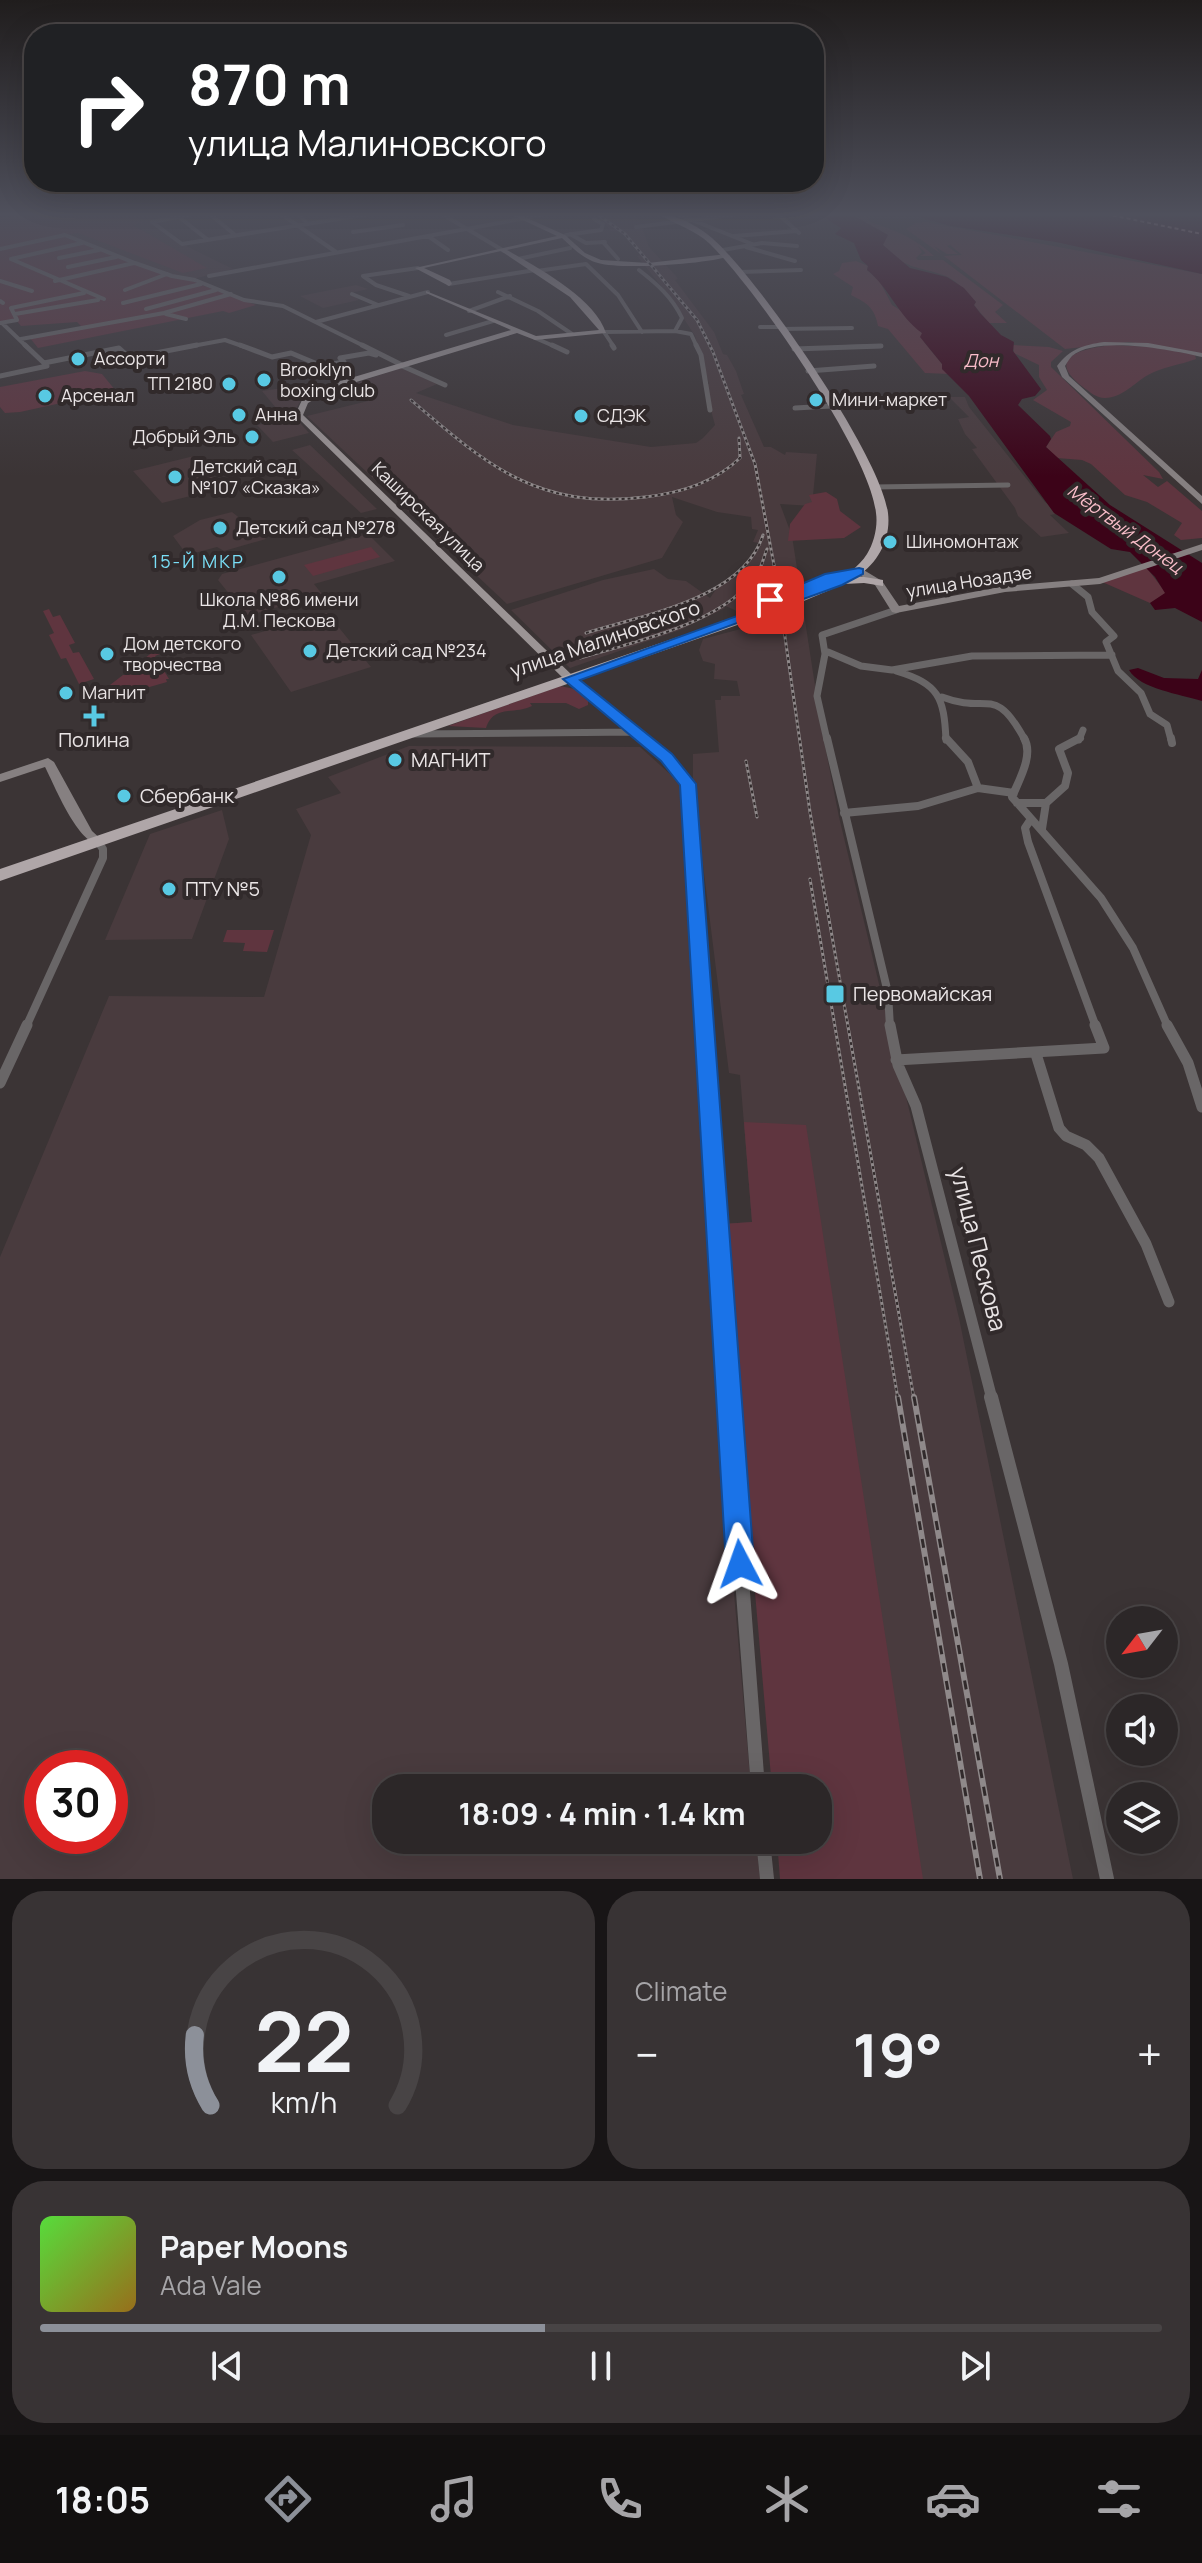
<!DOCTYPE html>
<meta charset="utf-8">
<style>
:root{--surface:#2c2728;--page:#383334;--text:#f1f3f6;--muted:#a6a5a8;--line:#484445;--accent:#8c9099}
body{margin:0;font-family:Manrope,sans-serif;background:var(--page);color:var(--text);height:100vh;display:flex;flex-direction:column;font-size:30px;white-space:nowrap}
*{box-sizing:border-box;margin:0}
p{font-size:26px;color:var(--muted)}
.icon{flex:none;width:44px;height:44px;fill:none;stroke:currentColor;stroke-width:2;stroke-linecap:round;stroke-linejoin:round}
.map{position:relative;height:1879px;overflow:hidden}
.details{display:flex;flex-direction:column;gap:12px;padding:12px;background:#181516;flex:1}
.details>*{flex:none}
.top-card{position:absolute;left:24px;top:24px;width:800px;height:168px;border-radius:32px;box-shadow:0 8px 32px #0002,0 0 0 2px var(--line);background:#202124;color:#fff;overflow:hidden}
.needle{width:52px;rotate:239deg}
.buttons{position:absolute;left:1106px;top:1606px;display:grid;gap:16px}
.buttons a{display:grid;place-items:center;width:72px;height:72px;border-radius:50%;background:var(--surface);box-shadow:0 8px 32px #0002,0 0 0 2px var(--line);font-size:40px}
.speed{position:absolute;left:24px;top:1750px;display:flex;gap:16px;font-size:40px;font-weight:700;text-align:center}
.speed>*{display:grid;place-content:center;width:104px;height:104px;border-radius:50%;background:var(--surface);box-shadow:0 8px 32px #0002,0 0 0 2px var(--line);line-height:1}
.speed .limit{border:12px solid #d22;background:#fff;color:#111}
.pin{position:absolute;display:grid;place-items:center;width:68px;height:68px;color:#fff;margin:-34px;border-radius:16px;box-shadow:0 4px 12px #0006}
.me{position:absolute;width:88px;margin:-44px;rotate:356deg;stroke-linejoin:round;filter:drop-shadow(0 0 6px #0008)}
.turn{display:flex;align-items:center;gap:28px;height:168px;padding:0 32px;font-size:36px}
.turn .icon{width:104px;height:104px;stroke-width:2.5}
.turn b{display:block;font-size:56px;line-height:68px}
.big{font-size:60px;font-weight:700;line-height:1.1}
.details .tile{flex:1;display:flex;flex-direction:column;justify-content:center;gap:12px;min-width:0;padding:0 28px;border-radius:32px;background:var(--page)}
.details .dial{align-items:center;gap:0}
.dial svg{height:208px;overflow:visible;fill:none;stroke:var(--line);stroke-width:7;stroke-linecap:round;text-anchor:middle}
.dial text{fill:var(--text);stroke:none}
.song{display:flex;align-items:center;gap:24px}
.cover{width:96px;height:96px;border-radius:12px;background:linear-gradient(135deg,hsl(110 70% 55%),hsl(40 70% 35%))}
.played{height:8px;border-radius:4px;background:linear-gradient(90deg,var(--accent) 45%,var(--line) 45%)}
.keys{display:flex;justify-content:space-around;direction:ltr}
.heat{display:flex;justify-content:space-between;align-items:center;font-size:44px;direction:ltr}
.details .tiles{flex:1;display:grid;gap:12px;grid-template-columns:1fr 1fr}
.tile:last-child{grid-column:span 2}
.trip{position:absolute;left:372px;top:1774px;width:460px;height:80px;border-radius:32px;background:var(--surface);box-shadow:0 8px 32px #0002,0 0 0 2px var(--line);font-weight:700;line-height:80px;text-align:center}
.menu{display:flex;height:128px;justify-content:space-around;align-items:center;background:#121010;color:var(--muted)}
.menu .icon{width:56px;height:56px}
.menu .selected{color:var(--accent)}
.menu b{font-size:36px;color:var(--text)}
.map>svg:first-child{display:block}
</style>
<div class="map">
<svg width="1202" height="1879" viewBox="0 0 1202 1879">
<rect width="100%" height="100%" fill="#3b3435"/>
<!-- built -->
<path fill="#493b3e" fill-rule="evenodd" d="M168,214H190L149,222L172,239L233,269L193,279L172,275L67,235L78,233L167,246L132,224L140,222L137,219Z
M581,214H637L649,247L676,276L678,279L675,280L714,332L723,354L727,355L736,371L744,394L741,395L764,447H771L785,455L786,452L817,454L812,506L780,504L792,536L822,731L839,817L959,1318L1073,1879H781L818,1840V1788L747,1477L723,1224L752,1222L740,1075L729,1073L693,785V754L719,752L715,700H721V696H740L737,681L714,679L715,664L703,661L699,650L703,639L763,623L719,603L725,608L680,630L570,668L511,610L603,580L654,569L668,579L686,581L710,598L719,585L731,580L754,554L759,543L753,542L758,530L752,529L751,517L717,512L672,497L676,515L683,522L662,558L507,604L307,416L368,401L370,398L347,386L401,368L437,384L416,393L513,425L651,447L696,443L703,438L715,425L704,385L709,384L695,336L670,297L637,256L642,255L629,239L620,231H610L606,225Z
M356,285L368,289L351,293L359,300L323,308L300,296Z
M303,385L314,386L319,390L300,402L296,409L294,416L309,433L273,442L257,425L286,420L262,391Z
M949,397H965L969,407L1045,502L1061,513L1050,515L1069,533L1041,537L1018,516L1015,508L972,449L977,448L965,434L958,419L969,417Z
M310,445L377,509L361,513L292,450Z
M194,456L223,488L162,503L133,471Z
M232,512L266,539L224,551L217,547L187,555L173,536L200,520Z
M368,534L395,561L314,584L322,594L247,616L218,580L222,574Z
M327,613L371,667L291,692L251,635Z
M409,746L640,747L680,783L693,951L716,1387L751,1788H386V1840H756L760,1879H0V1257L109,996L264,997L311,835L296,809L341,793L328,777ZM42,1768H110V1836H42Z
M222,810L229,839L192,939L105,940L150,834Z"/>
<!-- green -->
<path fill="#5f353f" d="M23,214H168L138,219L142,223L133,225L207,268L183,273L78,233L65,235L168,276L201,283L142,297L199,284L256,305L229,313L223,311L38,348L30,338L82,327L77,322L21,326L17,321L0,323V218Z
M871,215L868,220L870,222C895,230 915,238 934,256H920L926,253L918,246L922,252L916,258L918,260H943L1003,305L995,312L1007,323H989L974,305L976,302C966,293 959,282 946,276C916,265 906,271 882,244L888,235L854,217Z
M926,222L1202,274V354L1129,342L1065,349L944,256L962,255L950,245L947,246L958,254H947L934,246L941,254L906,229L916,223Z
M856,261L868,266L867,270L880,282L892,305L903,312L922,333L924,342L942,364V369L950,374L925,373L888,329L878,326C875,308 867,303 851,295L853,287L833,274L839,271L842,263Z
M1013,345L1049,347L1063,351L1051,362V367L1159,472L1163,479L1143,475L1158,487L1167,481L1202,511V538L1181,540L1174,535L1182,523L1147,502L1125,495L1091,464L1082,460L1057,458L1046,447L1056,432L1070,426L1071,422L1033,400L1047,390L1039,377V365L1014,353Z
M1111,345L1153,347L1195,355L1196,359C1180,365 1162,367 1148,375C1134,383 1122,398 1105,398C1096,398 1090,392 1083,387C1044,357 1082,349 1111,345Z
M85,371L102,374L116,391L20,412L5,413L0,407V387Z
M826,492L837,499L840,511L861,527L844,538L788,541L790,524L805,504L812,502L809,495Z
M371,547L380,557L313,576L304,565Z
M1146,567L1166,593L1150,603L1100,581Z
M49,609L53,617L60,615L75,643L69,645L73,653L79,652L94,679L79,684L66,658L61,659L49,635L54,633L43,611Z
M163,644L167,651L155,656L169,679H166L167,682L111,698L106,688L123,675H128L133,670L131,669Z
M560,686L575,689L588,701V705L579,709L566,703H530L532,706C515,715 494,704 486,728L448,726Z
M227,930H274L267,952L243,951L245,943L223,942Z
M744,1122L806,1125L923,1879H780L777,1840H818V1788H772L723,1224L752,1222Z"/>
<!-- water -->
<path fill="#3c0318" d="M819,214H851L888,235L883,245L910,268L947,277L964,288L976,302L974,305L980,313L1001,335L1014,342L1013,351L1041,389L1035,396L1022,399L1018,405L1050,436L1051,439L1046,447L1110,505L1202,563V622L1175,608L1155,610L1150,603L1165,593L1155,577L1130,552L1111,549L1054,513L969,396L942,369V364L920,337L922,333C898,316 889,287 867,270L868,266L861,260L854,243L835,234L841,228Z
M907,214H1202V274L1056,242L951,226Z
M1138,668L1164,678L1198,679L1202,670V701C1180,694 1140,689 1129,670Z"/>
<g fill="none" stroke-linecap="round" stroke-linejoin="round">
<!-- ferry -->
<path stroke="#f9bdc9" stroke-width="2" stroke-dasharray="4 3" stroke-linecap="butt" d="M1106,214L1202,234"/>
<!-- street-far5 -->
<path stroke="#696667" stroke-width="4" d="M210,214L235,235
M281,214L336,252
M298,214L308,224
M442,214L504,251
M677,214L752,244
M778,214L799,233
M179,217L208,240
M525,218L545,214
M152,222L182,244L369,214
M152,222L193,214
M636,227L739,214
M353,232L403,225
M570,234L586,243L605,242
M566,235L601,230L603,224L594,219
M428,236L448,250
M734,236L797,231
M603,242L618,259
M746,247L795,261
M0,249L65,235L135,263L172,276L195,280L244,300L283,306L366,347
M723,250L762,243L797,246
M59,258L99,250
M11,259L104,299
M11,259L82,243
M518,259L570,248
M68,267L116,257
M639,270C657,284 672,297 682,318L675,331
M537,271L586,264L618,295L642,332
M740,272L801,270
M209,276L526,218
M363,276L418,268
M363,276L376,285L409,296
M0,281L32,291
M55,281L134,263
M449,284L535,270
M125,290L167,274
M498,292L538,311L572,334
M352,294L378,305
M0,301L3,303
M123,303L201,284
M146,309L216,290
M469,311L510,296
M15,314L98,300
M166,314L186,319
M316,322L428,292
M0,323L17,320L11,308L84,293
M2,323L27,347
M760,327H779
M781,329L852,328
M604,332L675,331L691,334L697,347
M604,332L614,347
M446,335L493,321
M535,338L556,347
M21,339L164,313L231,294
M187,347L225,340L245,347
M845,347L881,346"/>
<!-- street-far4 -->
<path stroke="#696667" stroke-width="5" d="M25,345L44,363
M240,345L272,357L291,353L322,366L344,362L340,358L369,353L376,355
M362,345L402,365
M552,345L567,352
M612,345L614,348
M696,345L701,355L710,410
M794,349L881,346
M400,365L445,385
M808,371L874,366
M0,376L47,366L44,363L119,348L130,358L197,345
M795,408L831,406
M874,487L1008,485"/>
<!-- street-far3 -->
<path stroke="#696667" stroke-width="7" d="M1072,584L1088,597L1092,612L1114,636L1106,642L1118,671L1141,693L1150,714L1167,725L1171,740
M828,652L861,666L892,670L972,656L1112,655
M896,671C939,684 944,697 946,740
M570,679L645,740
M942,697C989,715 994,683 1025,740
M414,734L635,732
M827,740L817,696L825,654L822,635L896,610
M1079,740L1083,730"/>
<!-- street-far2 -->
<path stroke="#696667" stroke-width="8" d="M642,738L667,758L688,784L704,1027
M827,738L888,993L890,1027
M946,738L968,762L978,788
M1024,738C1034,755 1019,780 1012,797L1101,898L1133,948L1168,1027
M1171,738L1172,743
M1017,803H1046
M844,813L918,806L978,788L1014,793
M1031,819L1025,828L1028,842L1096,1027
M1042,829L1046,803L1065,786L1068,773L1059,749L1080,738
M26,1027L103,858V849L98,842"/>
<!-- street-far1 -->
<path stroke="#696667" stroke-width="11" d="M704,1025L728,1399
M890,1025L898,1065L916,1106L992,1399
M1167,1025L1188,1063L1202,1107
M1036,1054L1059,1128L1066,1136L1086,1145L1099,1158L1146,1244L1169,1302
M896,1060L1104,1048L1095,1025
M0,1083L27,1025"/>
<!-- street -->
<path stroke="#696667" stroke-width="14" d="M728,1397L758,1788
M991,1397L1061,1664L1107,1879
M763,1840L767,1879"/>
<!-- secondary -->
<path fill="#868081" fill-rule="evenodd" d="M1104,342L1148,343L1202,353V357C1172,350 1097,335 1072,356C1069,359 1067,363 1065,366L1069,376L1202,496V504L1062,377L1057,366C1070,349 1083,345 1104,342Z
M1202,544V550L1100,584L1005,592L896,613L892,612L875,585L854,571L862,569L882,581L899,606L1005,586L1099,578Z
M48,758L54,762L92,831L104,842L103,845C79,848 55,786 45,767L0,782V774Z"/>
<!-- primary -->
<path fill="#9b9495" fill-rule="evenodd" d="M510,214H518L565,235L585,253L601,260L648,263L727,254L730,256C707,264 622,270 598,263C583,259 573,248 562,238L507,250C538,268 595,298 606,333L535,340L517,333L330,390L308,403L303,415L574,677V681H566L295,415L302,400L324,386L511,330L426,293V291L536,336L599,330L570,297L501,251L424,268L450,280L452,284L449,286L415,268L557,236Z"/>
<!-- highway -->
<path fill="#afa6a8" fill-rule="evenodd" d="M658,214C676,214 698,226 712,238C758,278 881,455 888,513C891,538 879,562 858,576L883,580V586L864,583L844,584L792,606L0,881V869L783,601C810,591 851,580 867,554C874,543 878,526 876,513C870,452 755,288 710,244C695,230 675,224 658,214Z"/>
<defs>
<path id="rail-far1" d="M597,214L625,234L697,320L713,352L755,464L777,581L810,812L914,1399
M411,400C488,466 538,510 645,497C681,493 714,483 740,458L739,438
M586,633C643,615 743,599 763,535
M580,658C633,642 727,623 758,572C762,566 764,556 767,549
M746,761L757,817
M810,879L898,1399"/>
<path id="rail" d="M898,1397L980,1879
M914,1397L1000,1879"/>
</defs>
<!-- rail-far1 casing -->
<use href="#rail-far1" stroke="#8f898a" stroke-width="3"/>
<!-- rail casing -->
<use href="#rail" stroke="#8f898a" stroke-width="6"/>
<!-- rail-far1 -->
<use href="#rail-far1" stroke="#312a2b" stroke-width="2" stroke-dasharray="3" stroke-linecap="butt"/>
<!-- rail -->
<use href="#rail" stroke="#312a2b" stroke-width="3" stroke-dasharray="9" stroke-linecap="butt"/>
</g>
<!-- sky -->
<linearGradient id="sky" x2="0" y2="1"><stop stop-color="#201d1d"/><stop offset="0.45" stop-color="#4f505c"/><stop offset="1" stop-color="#4f505c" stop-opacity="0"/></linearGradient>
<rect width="1202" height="477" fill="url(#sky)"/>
<!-- route -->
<path fill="#1a73e8" stroke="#114b97" stroke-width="2" d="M859,568L863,569V574L842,585L580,680L672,754L696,784L754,1564L750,1574L740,1578L730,1574L726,1564L680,785L661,761L563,679L773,603L764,600L825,574Z"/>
<!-- markers -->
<g fill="#58c9e3" stroke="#312a2b" stroke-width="3">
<circle cx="78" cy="359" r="8"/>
<circle cx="264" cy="380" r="8"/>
<circle cx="229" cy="384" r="8"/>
<circle cx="45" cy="396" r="8"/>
<circle cx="816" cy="400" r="8"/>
<circle cx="239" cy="415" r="8"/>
<circle cx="581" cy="416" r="8"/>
<circle cx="252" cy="437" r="8"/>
<circle cx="175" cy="477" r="8"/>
<circle cx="220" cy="528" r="8"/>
<circle cx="890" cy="542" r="8"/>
<circle cx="279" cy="577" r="8"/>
<circle cx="310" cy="651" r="8"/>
<circle cx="107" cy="654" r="8"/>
<circle cx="66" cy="693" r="8"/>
<path d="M90 704h8v8h8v8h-8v8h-8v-8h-8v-8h8z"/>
<circle cx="395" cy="760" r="8"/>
<circle cx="124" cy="796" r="8"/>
<circle cx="169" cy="889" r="8"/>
<rect x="825" y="984" width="20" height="20" rx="4"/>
</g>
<g text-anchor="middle" stroke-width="8" stroke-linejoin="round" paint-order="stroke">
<!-- far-poi labels -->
<g font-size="18" fill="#eae5e6" stroke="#312a2b" text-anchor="start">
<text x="94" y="365">Ассорти</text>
<text x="280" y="376">Brooklyn<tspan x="280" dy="21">boxing club</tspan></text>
<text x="213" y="390" text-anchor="end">ТП 2180</text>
<text x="61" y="402">Арсенал</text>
<text x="832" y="406">Мини-маркет</text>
<text x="255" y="421">Анна</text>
<text x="597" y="422">СДЭК</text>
<text x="236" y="443" text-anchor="end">Добрый Эль</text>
<text x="191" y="473">Детский сад<tspan x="191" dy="21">№107 «Сказка»</tspan></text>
<text x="236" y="534">Детский сад №278</text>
<text x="906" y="548">Шиномонтаж</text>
<text x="279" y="606" text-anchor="middle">Школа №86 имени<tspan x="279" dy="21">Д.М. Пескова</tspan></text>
<text x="123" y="650">Дом детского<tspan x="123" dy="21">творчества</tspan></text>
<text x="326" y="657">Детский сад №234</text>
<text x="82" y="699">Магнит</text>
</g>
<!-- far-water labels -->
<g font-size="18" font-style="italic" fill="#f9bdc9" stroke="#312a2b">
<text x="981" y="367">Дон</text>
<text transform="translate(1125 529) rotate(36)" y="6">Мёртвый Донец</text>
</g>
<!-- far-street labels -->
<g font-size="18" fill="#eae5e6" stroke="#312a2b">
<text transform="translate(428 517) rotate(44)" y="6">Каширская улица</text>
<text transform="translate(969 582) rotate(-9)" y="6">улица Нозадзе</text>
</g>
<!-- far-neighbourhood labels -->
<g font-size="18" letter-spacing="2" fill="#7adff7" stroke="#312a2b">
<text x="198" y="568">15-Й МКР</text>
</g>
<!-- street labels -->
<g font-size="20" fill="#eae5e6" stroke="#312a2b">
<text transform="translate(605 639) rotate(-19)" y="7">улица Малиновского</text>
</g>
<!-- poi labels -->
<g font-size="20" fill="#eae5e6" stroke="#312a2b" text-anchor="start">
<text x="94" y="747" text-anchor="middle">Полина</text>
<text x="411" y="767">МАГНИТ</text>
<text x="140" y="803">Сбербанк</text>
<text x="185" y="896">ПТУ №5</text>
<text x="853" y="1001">Первомайская</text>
</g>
<!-- near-street labels -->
<g font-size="24" fill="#eae5e6" stroke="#312a2b">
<text transform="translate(978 1249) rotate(76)" y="8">улица Пескова</text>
</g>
</g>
</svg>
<div class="buttons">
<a><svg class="needle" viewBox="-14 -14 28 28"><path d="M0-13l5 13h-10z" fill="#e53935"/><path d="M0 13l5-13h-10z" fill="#a6a5a8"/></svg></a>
<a><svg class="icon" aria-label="sound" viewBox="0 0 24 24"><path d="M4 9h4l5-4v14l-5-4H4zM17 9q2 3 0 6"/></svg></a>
<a><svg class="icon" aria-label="layers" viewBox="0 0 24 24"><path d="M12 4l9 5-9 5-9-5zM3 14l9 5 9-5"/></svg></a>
</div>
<div class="speed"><div class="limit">30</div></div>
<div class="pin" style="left:770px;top:600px;background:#d93025"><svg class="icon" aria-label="arrive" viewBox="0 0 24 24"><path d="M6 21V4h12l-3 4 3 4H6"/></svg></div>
<svg class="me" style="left:740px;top:1564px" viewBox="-20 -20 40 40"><path d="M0-17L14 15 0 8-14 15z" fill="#1a73e8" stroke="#fff" stroke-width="4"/></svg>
<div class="trip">18:09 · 4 min · 1.4 km</div>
<div class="top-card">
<div class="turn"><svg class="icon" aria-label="right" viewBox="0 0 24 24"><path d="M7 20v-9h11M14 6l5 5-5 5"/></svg><div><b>870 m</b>улица Малиновского</div></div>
</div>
</div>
<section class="details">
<div class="tiles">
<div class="tile dial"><svg viewBox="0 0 100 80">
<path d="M14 69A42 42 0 1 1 86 69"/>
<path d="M14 69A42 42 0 0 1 8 42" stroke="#8c9099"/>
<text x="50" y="56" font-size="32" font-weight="700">22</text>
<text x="50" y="72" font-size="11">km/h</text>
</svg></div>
<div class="tile"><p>Climate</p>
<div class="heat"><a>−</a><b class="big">19°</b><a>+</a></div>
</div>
<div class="tile">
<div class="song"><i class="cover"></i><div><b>Paper Moons</b><p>Ada Vale</p></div></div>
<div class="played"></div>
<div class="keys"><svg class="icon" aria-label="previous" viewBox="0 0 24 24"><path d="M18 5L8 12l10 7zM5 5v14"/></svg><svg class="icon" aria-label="pause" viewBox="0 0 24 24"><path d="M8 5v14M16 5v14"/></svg><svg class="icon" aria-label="next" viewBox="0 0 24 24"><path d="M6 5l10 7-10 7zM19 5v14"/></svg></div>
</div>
</div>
</section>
<nav class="menu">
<b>18:05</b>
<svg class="icon selected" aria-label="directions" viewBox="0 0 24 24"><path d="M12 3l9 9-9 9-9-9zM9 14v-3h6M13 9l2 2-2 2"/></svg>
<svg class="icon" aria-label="music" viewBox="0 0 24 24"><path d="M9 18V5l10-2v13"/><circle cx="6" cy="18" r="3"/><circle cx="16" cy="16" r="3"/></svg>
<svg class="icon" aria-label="phone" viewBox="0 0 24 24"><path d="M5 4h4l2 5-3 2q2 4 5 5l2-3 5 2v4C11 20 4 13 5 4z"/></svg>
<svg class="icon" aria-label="climate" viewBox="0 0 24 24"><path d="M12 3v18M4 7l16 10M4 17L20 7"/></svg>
<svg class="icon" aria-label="car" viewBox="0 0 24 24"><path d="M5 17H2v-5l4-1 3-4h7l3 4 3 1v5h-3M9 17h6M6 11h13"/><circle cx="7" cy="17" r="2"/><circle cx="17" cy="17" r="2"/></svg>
<svg class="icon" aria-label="filters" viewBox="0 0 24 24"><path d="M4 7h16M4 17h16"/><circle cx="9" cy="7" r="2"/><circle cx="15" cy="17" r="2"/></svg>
</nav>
